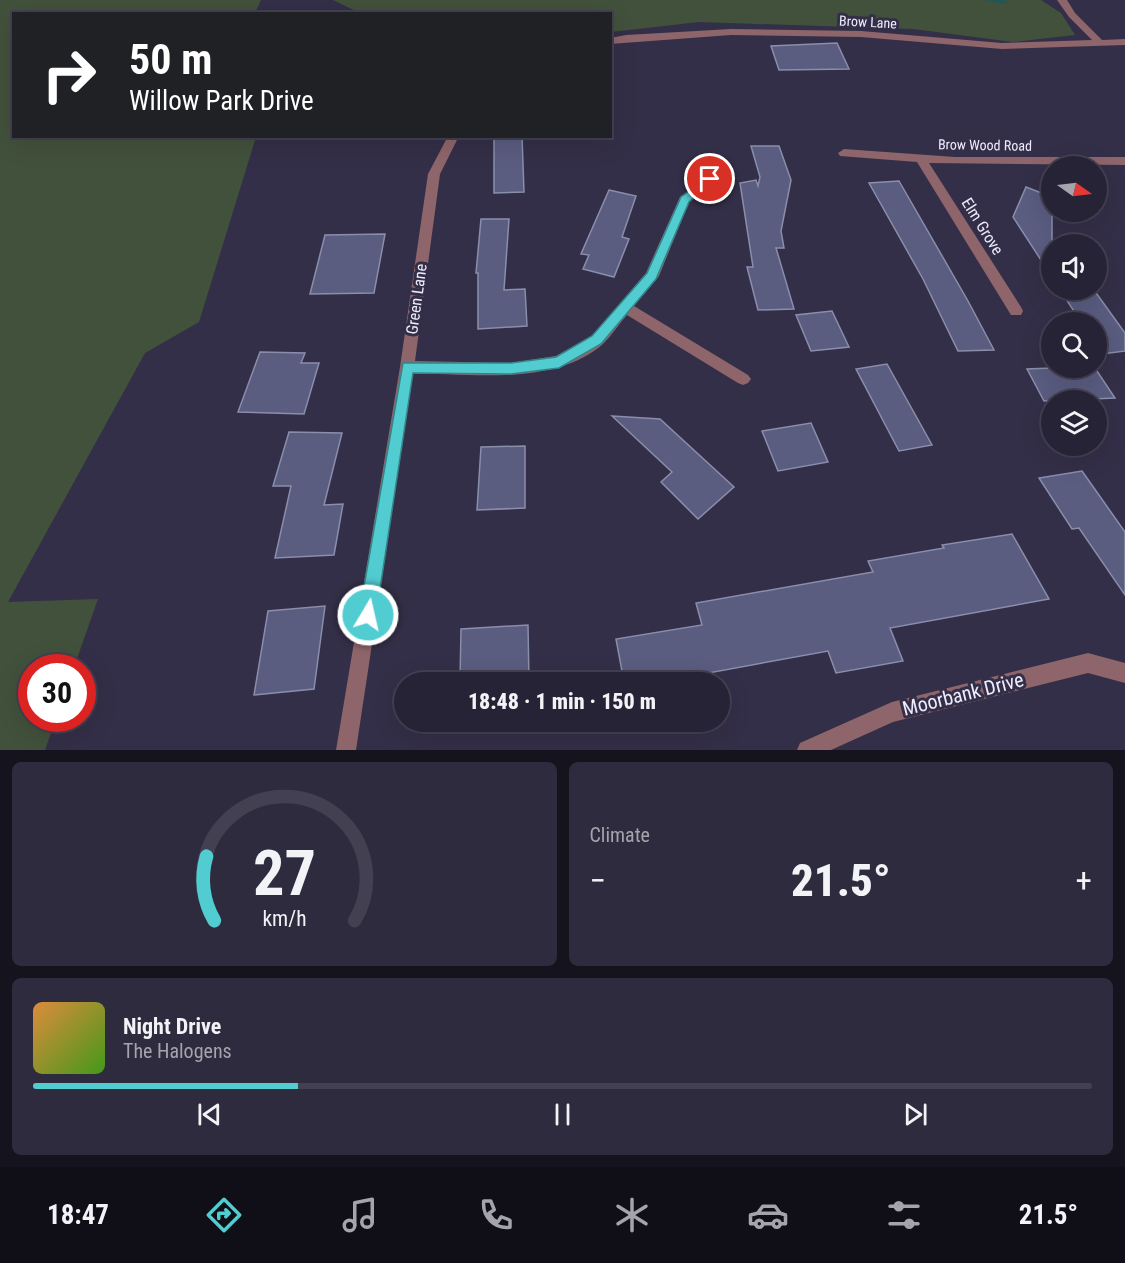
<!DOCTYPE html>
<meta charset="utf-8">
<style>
:root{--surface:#272336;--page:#2f2b3e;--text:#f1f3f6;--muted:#a4a4ad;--line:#434051;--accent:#51ccd1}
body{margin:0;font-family:"Roboto Condensed",sans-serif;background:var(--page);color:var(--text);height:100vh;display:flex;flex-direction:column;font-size:22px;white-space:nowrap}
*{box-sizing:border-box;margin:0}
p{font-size:20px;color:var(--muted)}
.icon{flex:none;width:33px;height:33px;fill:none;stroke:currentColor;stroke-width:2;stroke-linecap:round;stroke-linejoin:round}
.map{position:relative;height:750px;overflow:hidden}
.panel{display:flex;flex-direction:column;gap:12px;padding:12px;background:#15131e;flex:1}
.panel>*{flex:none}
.top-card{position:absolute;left:12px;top:12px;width:600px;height:126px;border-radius:0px;box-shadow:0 6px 24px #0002,0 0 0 2px var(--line);background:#202124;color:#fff;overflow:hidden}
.needle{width:39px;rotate:104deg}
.controls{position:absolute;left:1041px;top:156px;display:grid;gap:12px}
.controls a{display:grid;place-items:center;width:66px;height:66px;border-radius:50%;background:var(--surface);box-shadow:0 6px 24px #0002,0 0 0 2px var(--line);font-size:30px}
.speed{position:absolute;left:18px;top:654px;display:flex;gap:12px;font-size:30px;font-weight:700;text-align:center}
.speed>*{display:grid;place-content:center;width:78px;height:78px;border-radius:50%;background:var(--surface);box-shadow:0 6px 24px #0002,0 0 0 2px var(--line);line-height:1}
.speed .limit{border:9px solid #d22;background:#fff;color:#111}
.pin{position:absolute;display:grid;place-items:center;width:51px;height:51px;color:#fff;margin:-26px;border:3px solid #fff;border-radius:50%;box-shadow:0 2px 6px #0007}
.me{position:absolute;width:66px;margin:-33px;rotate:9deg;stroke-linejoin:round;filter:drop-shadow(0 0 4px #0008)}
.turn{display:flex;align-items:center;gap:21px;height:126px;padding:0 18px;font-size:27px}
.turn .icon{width:78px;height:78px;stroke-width:2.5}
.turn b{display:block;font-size:42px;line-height:51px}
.big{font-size:45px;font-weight:800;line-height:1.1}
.panel .tile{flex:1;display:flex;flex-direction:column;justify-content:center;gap:9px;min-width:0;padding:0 21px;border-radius:9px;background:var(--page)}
.panel .dial{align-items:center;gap:0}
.dial svg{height:156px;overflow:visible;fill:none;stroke:var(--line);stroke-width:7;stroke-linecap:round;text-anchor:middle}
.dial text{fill:var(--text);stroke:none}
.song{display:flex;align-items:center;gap:18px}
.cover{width:72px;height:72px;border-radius:9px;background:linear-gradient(135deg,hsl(30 70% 55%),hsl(100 70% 35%))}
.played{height:6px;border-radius:3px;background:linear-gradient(90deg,var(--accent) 25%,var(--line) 25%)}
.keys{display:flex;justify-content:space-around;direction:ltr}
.heat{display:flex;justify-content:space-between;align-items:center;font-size:33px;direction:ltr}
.panel .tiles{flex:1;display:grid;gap:12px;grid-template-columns:1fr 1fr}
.tile:last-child{grid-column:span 2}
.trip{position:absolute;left:394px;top:672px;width:336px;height:60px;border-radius:30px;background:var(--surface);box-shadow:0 6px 24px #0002,0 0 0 2px var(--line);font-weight:800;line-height:60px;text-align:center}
.tab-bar{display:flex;height:96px;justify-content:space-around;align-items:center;background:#100e16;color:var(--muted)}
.tab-bar .icon{width:42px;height:42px}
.tab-bar .on{color:var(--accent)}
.tab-bar b{font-size:27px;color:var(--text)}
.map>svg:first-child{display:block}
</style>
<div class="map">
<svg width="1125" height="750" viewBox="0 0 1125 750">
<rect width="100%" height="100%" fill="#342f48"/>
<!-- green -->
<path fill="#42513c" d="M0,0H261L255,13L14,14V136L256,137L199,322L145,353L8,602L98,599L74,667L32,668V718L56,719L45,750H0Z
M333,0H1041L1061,13L1075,35L1013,42L913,29L699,22L611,32L610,14H362Z"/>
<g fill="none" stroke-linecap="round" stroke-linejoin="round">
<!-- stream -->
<path fill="#205758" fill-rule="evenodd" d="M985,0H1002L1008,2L1005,4Z"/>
</g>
<!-- building -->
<path fill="#5a5c80" stroke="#8b8eab" stroke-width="1.5" d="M837,43L849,69L779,70L771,46Z
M494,136H522L524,192L494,193Z
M751,146H779L791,180L781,231L784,248H776L794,309L758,310L747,267H753L740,183L756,180L758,186L760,177Z
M899,181L968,301L994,350L958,351L923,279L869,183Z
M1026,187L1052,197V277L1013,217Z
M609,190L636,196L622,237L629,239L614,277L583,269L589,255L581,254Z
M481,219H509L504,290L525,289L527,326L478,329V273H476Z
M385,234L374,293L310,294L325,235Z
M1060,290H1094L1125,333V351L1102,354L1096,346V322H1081Z
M832,311L849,347L811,351L796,315Z
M260,352L305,353L301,363H319L304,414L238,412Z
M887,364L932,445L899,451L856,369Z
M1052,368H1095L1115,398L1044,401L1027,369Z
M612,416L660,419L734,487L698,519L661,482L672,472Z
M811,423L828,462L778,471L762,431Z
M289,432L342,433L324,505L343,504L334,555L275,558L291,486H273Z
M525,446V508L477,510L481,447Z
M1082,471L1125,532V595L1079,528L1072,529L1039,478Z
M1012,534L1049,599L890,628L903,661L836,673L828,651L708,673L710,682H624L616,639L702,625L696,603L873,572L868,561L944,548L942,545Z
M325,606L314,689L254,695L268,611Z
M528,625L529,682H460L461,629Z"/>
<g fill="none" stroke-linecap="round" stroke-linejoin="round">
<!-- minor -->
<path fill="#8e656a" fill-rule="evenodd" d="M1057,0H1067L1075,13L1102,40L1125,39V45L1002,49L861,37L731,35L610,44V38L626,35L731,29L861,31L1002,43L1092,40L1069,17Z
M448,136H459L440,174L415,361L511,363L556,356L592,336L646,273L680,197L710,175L716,179L689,202L659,276L634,306L748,375L751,379L748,383L743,385L738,383L627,315C619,324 612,335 603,344C555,386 473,374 413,373L356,750H336L400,367L428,174Z
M844,149L955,157H1125V165L929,163L1021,307L1023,311L1021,315H1011L917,162L840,156L838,153Z
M1088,653L1125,663V683L1088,673L893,722L831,750H797L800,743L892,702Z"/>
</g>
<!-- route -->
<path fill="#51ccd1" stroke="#358588" stroke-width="1.5" d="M710,176L715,179L689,202L656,279L601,344L559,368L511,374L413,373L376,615L374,621L368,623L361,621L359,615L403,363H511L556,357L592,336L647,273L681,197Z"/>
<g text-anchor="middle" stroke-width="6" stroke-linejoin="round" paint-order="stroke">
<!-- far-street labels -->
<g font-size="14" fill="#eeecfc" stroke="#342f48">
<text transform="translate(868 22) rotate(3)" y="5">Brow Lane</text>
<text transform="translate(985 145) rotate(1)" y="5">Brow Wood Road</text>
</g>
<!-- street labels -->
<g font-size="16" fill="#eeecfc" stroke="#342f48">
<text transform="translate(983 226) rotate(58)" y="6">Elm Grove</text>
<text transform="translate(416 299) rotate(-82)" y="6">Green Lane</text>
</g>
<!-- near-street labels -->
<g font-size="20" fill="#eeecfc" stroke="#342f48">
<text transform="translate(963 694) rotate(-14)" y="7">Moorbank Drive</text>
</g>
</g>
</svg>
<div class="controls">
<a><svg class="needle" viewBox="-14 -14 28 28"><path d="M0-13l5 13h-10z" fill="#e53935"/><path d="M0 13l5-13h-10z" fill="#a4a4ad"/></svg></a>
<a><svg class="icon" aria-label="sound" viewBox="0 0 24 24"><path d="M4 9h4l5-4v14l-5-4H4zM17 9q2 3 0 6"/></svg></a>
<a><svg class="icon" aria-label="search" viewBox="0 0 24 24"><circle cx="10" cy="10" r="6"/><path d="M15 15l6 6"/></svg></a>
<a><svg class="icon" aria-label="layers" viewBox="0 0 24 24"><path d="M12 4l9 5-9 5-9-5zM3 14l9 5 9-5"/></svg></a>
</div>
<div class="speed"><div class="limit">30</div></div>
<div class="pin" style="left:710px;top:179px;background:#d93025"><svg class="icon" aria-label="arrive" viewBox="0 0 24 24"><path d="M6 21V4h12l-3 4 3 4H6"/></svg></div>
<svg class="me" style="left:368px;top:615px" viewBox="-20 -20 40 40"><circle r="17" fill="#51ccd1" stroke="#fff" stroke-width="3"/><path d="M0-11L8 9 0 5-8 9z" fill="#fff"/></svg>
<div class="trip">18:48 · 1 min · 150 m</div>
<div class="top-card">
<div class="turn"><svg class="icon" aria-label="right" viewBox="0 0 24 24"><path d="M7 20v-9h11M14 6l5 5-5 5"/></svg><div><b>50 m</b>Willow Park Drive</div></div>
</div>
</div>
<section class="panel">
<div class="tiles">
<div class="tile dial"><svg viewBox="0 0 100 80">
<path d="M14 69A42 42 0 1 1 86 69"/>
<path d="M14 69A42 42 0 0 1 10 36" stroke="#51ccd1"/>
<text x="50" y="56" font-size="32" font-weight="700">27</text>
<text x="50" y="72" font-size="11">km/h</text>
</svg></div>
<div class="tile"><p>Climate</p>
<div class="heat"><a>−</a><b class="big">21.5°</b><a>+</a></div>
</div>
<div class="tile">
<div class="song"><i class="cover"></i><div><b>Night Drive</b><p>The Halogens</p></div></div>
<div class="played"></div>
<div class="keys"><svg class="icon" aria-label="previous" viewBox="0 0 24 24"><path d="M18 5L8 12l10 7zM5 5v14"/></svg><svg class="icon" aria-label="pause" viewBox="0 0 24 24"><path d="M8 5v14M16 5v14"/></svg><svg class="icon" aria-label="next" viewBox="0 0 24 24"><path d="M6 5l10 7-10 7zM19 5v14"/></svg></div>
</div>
</div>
</section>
<nav class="tab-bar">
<b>18:47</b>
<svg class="icon on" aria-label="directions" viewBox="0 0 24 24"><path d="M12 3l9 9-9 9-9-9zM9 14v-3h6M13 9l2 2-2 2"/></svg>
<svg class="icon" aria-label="music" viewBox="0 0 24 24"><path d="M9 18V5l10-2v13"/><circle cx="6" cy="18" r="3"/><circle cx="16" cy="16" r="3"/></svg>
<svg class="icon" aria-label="phone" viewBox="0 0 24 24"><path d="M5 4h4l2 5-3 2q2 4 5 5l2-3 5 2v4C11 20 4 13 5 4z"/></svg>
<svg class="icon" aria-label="climate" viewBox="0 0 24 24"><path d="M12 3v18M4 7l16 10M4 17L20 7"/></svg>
<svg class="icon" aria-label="car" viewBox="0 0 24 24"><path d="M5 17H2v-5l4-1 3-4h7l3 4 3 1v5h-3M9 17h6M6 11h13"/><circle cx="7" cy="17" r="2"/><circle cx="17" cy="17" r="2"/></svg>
<svg class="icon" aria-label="filters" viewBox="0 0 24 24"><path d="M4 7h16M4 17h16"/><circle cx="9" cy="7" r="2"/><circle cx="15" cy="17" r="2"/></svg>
<b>21.5°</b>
</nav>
